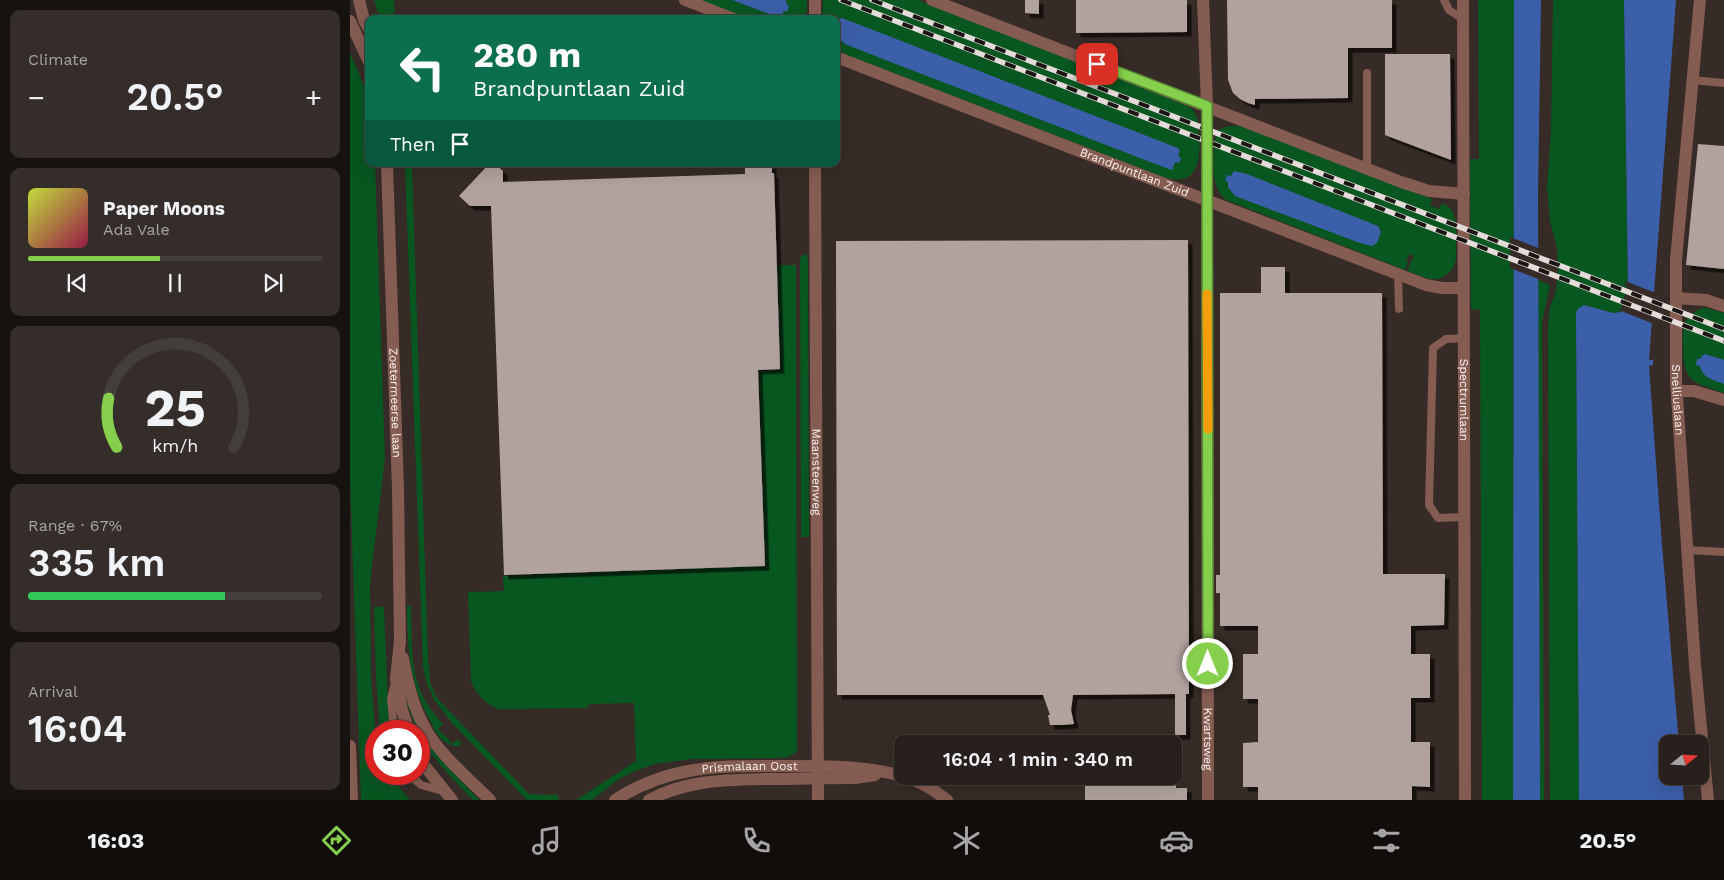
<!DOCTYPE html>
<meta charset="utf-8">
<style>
:root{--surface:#28201c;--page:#342d29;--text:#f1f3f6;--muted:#a5a3a3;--line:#443e3b;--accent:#85cf4d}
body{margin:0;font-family:"Work Sans",sans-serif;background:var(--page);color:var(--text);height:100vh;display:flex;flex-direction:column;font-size:19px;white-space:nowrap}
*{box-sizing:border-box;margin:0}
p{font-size:16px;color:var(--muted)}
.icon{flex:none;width:28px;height:28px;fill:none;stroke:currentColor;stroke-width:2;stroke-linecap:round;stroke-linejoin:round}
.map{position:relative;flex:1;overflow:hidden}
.sheet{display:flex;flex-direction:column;gap:10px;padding:10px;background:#16120f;width:350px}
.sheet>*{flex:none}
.banner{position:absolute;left:15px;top:15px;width:475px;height:152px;border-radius:10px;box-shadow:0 5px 20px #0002,0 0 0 1px var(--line);background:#0b6e4f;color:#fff;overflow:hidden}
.needle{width:32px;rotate:72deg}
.fabs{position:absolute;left:1309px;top:735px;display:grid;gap:10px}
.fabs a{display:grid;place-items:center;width:50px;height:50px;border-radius:10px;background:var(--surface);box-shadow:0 5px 20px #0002,0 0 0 1px var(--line);font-size:25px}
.speed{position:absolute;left:15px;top:720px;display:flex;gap:10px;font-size:25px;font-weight:700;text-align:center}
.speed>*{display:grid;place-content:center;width:65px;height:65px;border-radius:50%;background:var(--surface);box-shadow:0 5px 20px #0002,0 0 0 1px var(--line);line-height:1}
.speed .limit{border:8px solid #d22;background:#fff;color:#111}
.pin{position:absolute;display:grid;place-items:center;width:42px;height:42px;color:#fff;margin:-21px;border-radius:10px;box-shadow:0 2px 8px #0006}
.me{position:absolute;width:55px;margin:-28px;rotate:0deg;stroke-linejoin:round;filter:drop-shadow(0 0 4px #0008)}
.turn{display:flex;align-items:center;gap:18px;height:105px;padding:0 25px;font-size:22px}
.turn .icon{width:65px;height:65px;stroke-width:2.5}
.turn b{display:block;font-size:35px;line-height:42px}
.then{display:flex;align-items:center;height:48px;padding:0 25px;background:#0003;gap:10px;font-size:19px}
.big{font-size:38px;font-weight:600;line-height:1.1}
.sheet .card{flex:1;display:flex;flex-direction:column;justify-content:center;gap:8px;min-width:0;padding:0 18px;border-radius:10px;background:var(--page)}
.sheet .dial{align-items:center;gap:0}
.dial svg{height:130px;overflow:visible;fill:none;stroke:var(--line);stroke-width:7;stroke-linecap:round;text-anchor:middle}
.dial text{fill:var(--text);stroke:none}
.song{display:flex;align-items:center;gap:15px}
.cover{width:60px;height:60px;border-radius:8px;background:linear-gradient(135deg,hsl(70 70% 55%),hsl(340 70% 35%))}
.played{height:5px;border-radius:2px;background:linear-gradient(90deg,var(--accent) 45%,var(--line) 45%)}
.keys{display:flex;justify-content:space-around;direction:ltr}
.heat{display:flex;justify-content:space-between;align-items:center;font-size:28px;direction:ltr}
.charge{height:8px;border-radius:4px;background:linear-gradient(90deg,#34c759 67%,var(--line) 0)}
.trip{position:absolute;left:544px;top:735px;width:288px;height:50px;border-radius:10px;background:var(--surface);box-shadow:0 5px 20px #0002,0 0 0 1px var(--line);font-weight:600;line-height:50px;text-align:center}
.menu{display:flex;height:80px;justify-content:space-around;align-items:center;background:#100d0b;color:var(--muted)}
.menu .icon{width:35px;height:35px}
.menu .active{color:var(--accent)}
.menu b{font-size:22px;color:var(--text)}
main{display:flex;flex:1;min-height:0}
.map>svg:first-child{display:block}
</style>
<main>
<section class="sheet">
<div class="card"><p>Climate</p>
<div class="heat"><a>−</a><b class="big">20.5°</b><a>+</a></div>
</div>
<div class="card">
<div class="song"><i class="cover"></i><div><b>Paper Moons</b><p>Ada Vale</p></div></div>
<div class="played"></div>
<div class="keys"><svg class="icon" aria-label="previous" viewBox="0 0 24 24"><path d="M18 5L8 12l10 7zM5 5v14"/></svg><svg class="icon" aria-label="pause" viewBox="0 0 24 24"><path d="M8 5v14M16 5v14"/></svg><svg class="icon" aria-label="next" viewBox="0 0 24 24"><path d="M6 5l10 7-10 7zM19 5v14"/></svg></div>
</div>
<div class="card dial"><svg viewBox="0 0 100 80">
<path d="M14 69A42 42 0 1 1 86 69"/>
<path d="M14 69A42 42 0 0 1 9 39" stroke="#85cf4d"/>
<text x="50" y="56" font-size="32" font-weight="700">25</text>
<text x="50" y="72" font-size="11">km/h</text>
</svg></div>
<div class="card"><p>Range · 67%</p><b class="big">335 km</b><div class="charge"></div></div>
<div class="card"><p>Arrival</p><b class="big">16:04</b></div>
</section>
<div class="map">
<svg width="1374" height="800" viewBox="0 0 1374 800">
<defs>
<filter id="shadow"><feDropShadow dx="4.5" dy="4.5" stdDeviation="0" flood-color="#0009"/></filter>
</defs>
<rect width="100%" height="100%" fill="#362b26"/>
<!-- green -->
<path fill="#085620" d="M24,0H44L45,19H30Z
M349,0H382L419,14L437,5L436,0H457V11L453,19H398Z
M473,0H568L829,102C835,104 842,107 845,113C849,119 848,129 849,136C851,160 848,186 816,178L494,54L486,50V19H472Z
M1128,0H1164L1163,800H1132L1130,310L1121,309L1120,159H1129Z
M1203,0H1274L1278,292L1274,309L1271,312L1263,313L1234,305L1226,312L1229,800H1200L1198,328L1199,310L1206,291L1208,270L1207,248L1200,221L1197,188L1201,129Z
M0,53L9,73L19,101V164H25L35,457L20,584L21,678L26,741V774H38L60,800H11L0,480Z
M885,126L895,127L1082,199L1080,205L1089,209L1092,203C1109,209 1106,229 1106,244C1106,250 1107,257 1105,263C1103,271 1096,276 1088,279H1079L1057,271L1064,256L1060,254L1056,261L1058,262L1055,270L876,200C860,188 863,157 865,139C867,128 875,126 885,126Z
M55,164H62L78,657L80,682L87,698L179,794L208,795L209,800H177L101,722L85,701L77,684L73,667Z
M454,254L457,255L458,260L459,537H451L450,258Z
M427,265H446L447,752L438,757L427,758L342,759L305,764L285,771L269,779L242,800H226L286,761L284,703L239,704L238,708L148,709C136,704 125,693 121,681L118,592L154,591L153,576L415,566L409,371L431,370Z
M1188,280L1200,285L1192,323L1194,800H1190Z
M1357,308L1374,313V393C1347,383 1334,384 1333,351C1333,342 1332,332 1334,324C1339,315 1347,308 1357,308Z
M57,606H61C63,655 57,686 93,724L88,729L103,744L107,739L112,744L108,747C104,746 98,744 94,741C88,737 84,729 81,722C60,687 57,646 57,606Z
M24,607H34L39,731H30L26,678Z
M58,702L85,753L129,800H123C103,779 83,760 69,734V731L67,730L57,704Z"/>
<!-- water -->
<path fill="#3c5fa9" d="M382,0H436L437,5L439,6L437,12L434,11L431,16L427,17Z
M1164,0H1191L1188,195L1190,800H1163Z
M1274,0H1326L1299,360H1303V365L1299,366L1312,545L1329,744H1318V776H1332L1334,800H1229L1226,312L1229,308L1234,305L1263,313L1271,312L1274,309L1278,292Z
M492,18L828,148L830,151L828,156L831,158L829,163L825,162L822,170L808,165L538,61L495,44L486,35V25L489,19Z
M884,171L897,174L1028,226L1031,232L1027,243L1022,246L1010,243L885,196L878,187V182L875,181L877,175L881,176Z
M1355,354L1374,360V384C1364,380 1352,378 1350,366L1346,365L1347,359H1350L1352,356Z"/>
<!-- pier -->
<path fill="#362b26" d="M1160,237L1191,249V280L1160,268Z
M1275,281L1306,293L1304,324L1269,310L1272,307L1276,292Z"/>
<!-- building -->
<path fill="#b1a29e" filter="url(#shadow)" d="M675,0H689V14L675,13Z
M726,0H837V32L726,33Z
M877,0H1042V48H998V98L905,99V105L898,103L890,99L883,93L878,80Z
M1035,54H1100L1101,160L1035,135Z
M1348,144L1374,146V269L1336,265Z
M139,164H145L153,171V182L395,174V164H422V173H424L430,369L408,370L415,566L154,575L141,206H120L109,196Z
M838,240L839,694H836V735H825V694L723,695L721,710L724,724L711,725H700L698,715H700L693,695H487L486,241Z
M911,267H935V293H1032L1033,574H1095L1094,625L1061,626V654H1080V698H1061V742H1080V787L1062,786V800H908V787H893V743L908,742V699H893V654H908V626H870V593H866V575H870V293H911Z
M738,783H826V788H837V800H735V784Z"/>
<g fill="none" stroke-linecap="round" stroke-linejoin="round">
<!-- service -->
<path stroke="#855c52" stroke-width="8" d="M1094,0L1099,10L1113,19
M1342,80L1374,83
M1017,169V73
M1048,274L1049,309
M1114,338L1096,339L1083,348L1079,505L1088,518L1114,517
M1337,550L1374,552
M44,731L41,698L45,683
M59,774L71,785L93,791"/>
<!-- minor -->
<g stroke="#855c52" stroke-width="12">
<path d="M335,0L384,19"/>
<path d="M582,0L1051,182L1079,191L1114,194"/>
<path id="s1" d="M853,0L857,106V200L858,800"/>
<path id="s2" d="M1113,0L1115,800"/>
<path id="s3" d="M1350,0L1326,260V381L1345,665L1358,800"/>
<path d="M465,19V0"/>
<path id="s4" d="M486,57L1076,285L1092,288H1114"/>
<path id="s5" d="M465,164L468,800"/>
<path d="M1326,298L1356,300L1374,306"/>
<path d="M1327,391H1344L1374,400"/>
<path d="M0,746L2,800"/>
</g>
<!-- tertiary -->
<g stroke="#855c52" stroke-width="12">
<path d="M9,0L14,20L19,29"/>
<path d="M0,21L19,62"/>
<path id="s6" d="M37,164L48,488L50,641L46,679L52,710L59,731"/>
<path d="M53,658C57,682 63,707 75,728C89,754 119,779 140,800"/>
<path d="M69,754L74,765L102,800"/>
<path d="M553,776C570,781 583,789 597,800"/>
<path id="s7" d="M265,800C322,763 377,766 442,766C479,766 516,766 552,776"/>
<path d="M299,800C337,780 374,780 416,779C446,779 475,778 505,778L525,775"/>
</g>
<defs>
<path id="rail" d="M491,0L1374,341
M522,0L1374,329"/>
</defs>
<!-- rail casing -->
<use href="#rail" stroke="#e5dcd9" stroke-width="5.5"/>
<!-- rail -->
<use href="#rail" stroke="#1a1513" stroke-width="4" stroke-dasharray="11" stroke-linecap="butt"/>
</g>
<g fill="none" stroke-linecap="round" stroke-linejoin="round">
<defs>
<path id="route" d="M747,64L857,106L858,664"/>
</defs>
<!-- route casing -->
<use href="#route" stroke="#568732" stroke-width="12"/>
<!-- route -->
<use href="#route" stroke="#85cf4d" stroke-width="9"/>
<!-- slow -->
<path stroke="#f59e0b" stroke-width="9" d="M857,294L858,429"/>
</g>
<g text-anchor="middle" stroke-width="5" stroke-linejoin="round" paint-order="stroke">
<!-- street labels -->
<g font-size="12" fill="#f9f1ee" stroke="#1a1513">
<text dy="4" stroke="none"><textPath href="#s4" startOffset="320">Brandpuntlaan Zuid</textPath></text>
<text dy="4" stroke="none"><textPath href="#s2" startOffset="400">Spectrumlaan</textPath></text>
<text dy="4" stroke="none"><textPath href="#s3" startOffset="401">Snelliuslaan</textPath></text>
<text dy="4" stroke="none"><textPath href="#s6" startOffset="239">Zoetermeerse laan</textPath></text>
<text dy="4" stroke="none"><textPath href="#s5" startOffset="308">Maansteenweg</textPath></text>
<text dy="4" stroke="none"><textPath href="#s1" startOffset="739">Kwartsweg</textPath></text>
<text dy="4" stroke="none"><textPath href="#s7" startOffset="141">Prismalaan Oost</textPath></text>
</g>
</g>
</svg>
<div class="fabs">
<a><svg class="needle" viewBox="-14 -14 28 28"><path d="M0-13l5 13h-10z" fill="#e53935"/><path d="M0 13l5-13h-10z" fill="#a5a3a3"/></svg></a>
</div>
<div class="speed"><div class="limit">30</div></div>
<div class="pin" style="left:747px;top:64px;background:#d93025"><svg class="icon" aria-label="arrive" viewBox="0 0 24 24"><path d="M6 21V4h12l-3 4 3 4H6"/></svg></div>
<svg class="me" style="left:858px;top:664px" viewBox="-20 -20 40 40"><circle r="17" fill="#85cf4d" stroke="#fff" stroke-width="3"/><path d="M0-11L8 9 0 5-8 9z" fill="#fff"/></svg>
<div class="trip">16:04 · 1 min · 340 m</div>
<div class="banner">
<div class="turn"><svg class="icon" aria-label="left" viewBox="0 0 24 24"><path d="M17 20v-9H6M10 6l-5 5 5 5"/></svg><div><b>280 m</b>Brandpuntlaan Zuid</div></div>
<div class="then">Then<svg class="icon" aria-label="arrive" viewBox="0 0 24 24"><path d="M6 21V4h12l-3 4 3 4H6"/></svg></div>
</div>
</div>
</main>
<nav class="menu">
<b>16:03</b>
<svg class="icon active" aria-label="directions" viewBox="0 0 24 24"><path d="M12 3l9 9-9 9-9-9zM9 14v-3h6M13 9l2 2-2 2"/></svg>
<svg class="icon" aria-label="music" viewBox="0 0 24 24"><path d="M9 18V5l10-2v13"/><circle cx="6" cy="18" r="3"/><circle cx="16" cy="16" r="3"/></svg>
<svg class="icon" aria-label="phone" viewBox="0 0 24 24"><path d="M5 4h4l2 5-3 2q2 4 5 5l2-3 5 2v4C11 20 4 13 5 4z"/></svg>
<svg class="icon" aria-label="climate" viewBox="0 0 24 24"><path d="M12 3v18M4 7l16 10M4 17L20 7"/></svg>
<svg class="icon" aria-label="car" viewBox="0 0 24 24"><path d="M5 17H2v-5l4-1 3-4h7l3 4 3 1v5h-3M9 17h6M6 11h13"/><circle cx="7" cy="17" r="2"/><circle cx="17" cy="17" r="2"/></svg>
<svg class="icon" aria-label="filters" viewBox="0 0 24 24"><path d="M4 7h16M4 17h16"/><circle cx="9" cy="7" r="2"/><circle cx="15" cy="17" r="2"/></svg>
<b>20.5°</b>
</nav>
